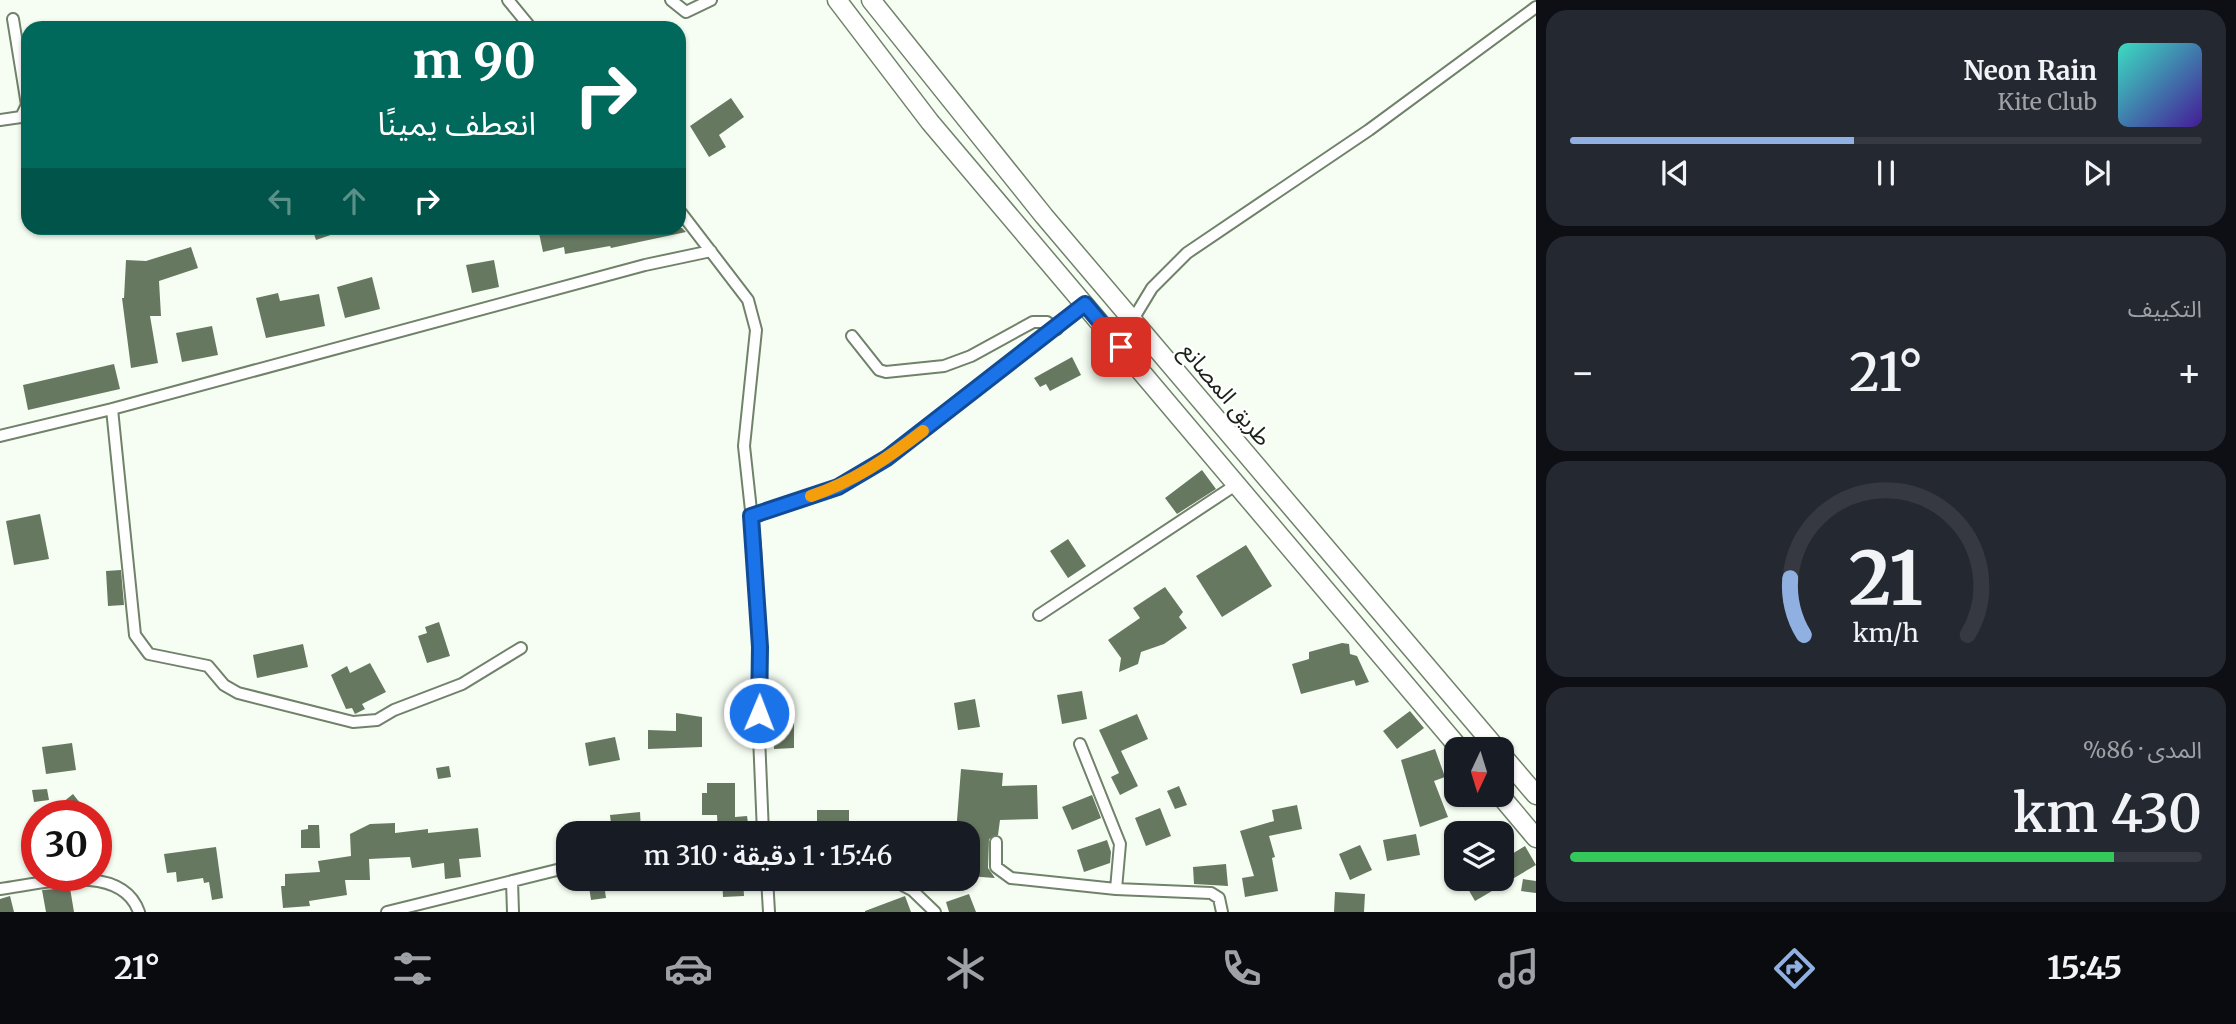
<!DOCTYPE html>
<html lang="ar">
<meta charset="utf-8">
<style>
:root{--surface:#171b24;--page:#242831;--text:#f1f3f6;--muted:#9ea1a6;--line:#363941;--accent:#91b0e2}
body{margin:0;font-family:Merriweather,"Noto Sans Arabic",serif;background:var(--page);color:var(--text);direction:rtl;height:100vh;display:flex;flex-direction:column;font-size:26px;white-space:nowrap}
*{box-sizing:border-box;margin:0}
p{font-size:23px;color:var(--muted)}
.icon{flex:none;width:38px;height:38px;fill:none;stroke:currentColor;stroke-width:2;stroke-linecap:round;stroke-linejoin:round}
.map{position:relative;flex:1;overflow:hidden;direction:ltr}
.side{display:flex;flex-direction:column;gap:10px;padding:10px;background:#0d0f14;width:700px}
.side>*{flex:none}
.banner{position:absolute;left:21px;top:21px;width:665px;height:214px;border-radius:21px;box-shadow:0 2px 5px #0004;direction:rtl;background:#00695c;color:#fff;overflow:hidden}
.needle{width:46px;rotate:184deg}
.tools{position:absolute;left:1444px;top:737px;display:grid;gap:14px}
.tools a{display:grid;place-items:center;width:70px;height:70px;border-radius:14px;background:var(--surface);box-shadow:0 2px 5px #0004;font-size:35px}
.speed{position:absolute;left:21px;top:800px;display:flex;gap:14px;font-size:35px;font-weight:700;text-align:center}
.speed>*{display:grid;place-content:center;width:91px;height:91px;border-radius:50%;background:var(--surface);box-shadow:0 2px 5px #0004;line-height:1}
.speed .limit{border:10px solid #d22;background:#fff;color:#111}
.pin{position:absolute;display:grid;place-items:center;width:60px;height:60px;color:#fff;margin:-30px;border-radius:14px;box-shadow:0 4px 10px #0006}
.me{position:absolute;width:77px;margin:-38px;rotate:1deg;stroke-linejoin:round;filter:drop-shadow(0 0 5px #0008)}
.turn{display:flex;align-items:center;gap:24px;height:147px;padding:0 35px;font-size:32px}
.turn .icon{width:91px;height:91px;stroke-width:2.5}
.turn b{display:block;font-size:49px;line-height:60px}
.lanes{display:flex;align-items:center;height:66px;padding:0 35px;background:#0003;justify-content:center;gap:35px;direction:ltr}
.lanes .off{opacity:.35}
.big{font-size:52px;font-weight:600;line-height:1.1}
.side .tile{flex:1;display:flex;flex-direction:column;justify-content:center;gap:10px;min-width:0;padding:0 24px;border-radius:21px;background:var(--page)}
.side .dial{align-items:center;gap:0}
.dial svg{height:182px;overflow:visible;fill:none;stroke:var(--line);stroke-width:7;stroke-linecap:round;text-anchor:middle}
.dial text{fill:var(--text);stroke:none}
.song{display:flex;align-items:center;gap:21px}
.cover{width:84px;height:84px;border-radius:10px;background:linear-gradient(135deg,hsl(170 70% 55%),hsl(260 70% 35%))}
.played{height:7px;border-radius:4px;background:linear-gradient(90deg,var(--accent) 45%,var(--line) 45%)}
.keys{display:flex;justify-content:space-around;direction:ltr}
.heat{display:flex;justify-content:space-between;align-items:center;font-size:38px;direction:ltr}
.charge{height:10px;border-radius:5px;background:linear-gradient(90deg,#34c759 86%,var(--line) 0)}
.trip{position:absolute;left:556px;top:821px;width:424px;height:70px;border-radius:21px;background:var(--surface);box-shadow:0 2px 5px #0004;font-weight:600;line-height:70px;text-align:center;direction:rtl}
.tabs{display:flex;height:112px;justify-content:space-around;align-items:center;background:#090b0e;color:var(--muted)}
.tabs .icon{width:49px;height:49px}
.tabs .on{color:var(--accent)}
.tabs b{font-size:32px;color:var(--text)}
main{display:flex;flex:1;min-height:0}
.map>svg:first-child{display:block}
</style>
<main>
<section class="side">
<div class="tile">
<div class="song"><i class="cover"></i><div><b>Neon Rain</b><p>Kite Club</p></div></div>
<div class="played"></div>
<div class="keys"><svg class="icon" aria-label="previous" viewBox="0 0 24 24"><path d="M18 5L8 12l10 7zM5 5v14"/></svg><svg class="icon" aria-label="pause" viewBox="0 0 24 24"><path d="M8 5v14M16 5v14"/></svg><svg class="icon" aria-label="next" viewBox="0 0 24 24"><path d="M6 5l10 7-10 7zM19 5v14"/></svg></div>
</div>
<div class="tile"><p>التكييف</p>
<div class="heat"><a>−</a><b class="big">21°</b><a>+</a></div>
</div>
<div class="tile dial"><svg viewBox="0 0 100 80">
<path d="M14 69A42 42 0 1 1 86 69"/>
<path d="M14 69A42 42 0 0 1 8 44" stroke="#91b0e2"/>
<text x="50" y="56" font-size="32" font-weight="700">21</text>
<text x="50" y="72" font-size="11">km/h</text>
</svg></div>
<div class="tile"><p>المدى · 86%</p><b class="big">430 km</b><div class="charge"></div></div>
</section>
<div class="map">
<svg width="1536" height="912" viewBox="0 0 1536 912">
<rect width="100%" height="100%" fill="#f6fef3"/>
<!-- building -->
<path fill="#677861" d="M731,98L744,117L719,135L726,147L709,157L690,126Z
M312,228H348V229L316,240Z
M572,228H682L686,232L611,248L610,246L565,254L564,247L543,252L539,233Z
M191,247L198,268L159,281L161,316H150L158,363L131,368L122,298H124L126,260L146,261Z
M494,260L499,287L472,293L466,265Z
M372,277L380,309L345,318L337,287Z
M278,293L280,301L319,294L325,326L266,338L256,298Z
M212,326L218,355L182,362L176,333Z
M1072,357L1081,375L1050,391L1046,384L1040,387L1034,378Z
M114,364L120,389L28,410L23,385Z
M1202,470L1216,489L1177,514L1165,498Z
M40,514L49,559L14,565L6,521Z
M1068,539L1086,566L1068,578L1050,551Z
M1246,545L1272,586L1222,617L1196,576Z
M121,570L124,605L108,606L106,571Z
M1165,587L1183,612L1179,617L1187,628L1164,644L1141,652L1138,664L1119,672L1121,658L1108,640L1140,618L1133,608Z
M439,622L450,656L427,663L418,636L427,633L425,627Z
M1342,643L1349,644L1350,654L1357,656L1369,682L1356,686L1354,680L1301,694L1292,664L1309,659V652Z
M303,644L308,667L257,678L253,655Z
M370,663L386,692L362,704L365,709L355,714L352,708L346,709L331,675L347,666L350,673Z
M1082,691L1087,719L1062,724L1057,695Z
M975,699L980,727L958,730L954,703Z
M1410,711L1424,728L1397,749L1383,731Z
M676,713L702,717V747L648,749V730L676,731Z
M1137,714L1148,739L1121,751L1138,786L1120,795L1111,777L1119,773L1099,730Z
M773,723H794V748L774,749Z
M615,737L620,760L589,766L585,743Z
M72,743L76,770L46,774L42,747Z
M1435,749L1445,777L1434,781L1448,817L1420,827L1401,760Z
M449,766L451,777L438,779L436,768Z
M961,769L1003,773L1002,786L1037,785L1038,819L1000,820L998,835L989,839L988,868L995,878L968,876V833H956Z
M707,783H735V817L747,816L749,830L718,833L717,815H702V793H707Z
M1179,786L1187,805L1175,809L1167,791Z
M47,789L49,800L34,802L32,790Z
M73,794L90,816H46Z
M1092,795L1101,818L1072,830L1062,807Z
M1297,805L1302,829L1269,836L1275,857L1272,858L1278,891L1245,897L1242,878L1254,876L1240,831L1274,821L1272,810Z
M1160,808L1171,836L1146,846L1135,818Z
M817,810H849V833H817Z
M640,812L641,831L612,833L610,815Z
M395,823V833L428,829V833L478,828L481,857L459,859L461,877L445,879L444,863L412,868L410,857L369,859L370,880H345L347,895L309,901L310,906L283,908L281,886H285V874L320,872L318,861L351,856L350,834L370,824Z
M308,825H319L320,848H301V830L308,829Z
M1416,834L1420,855L1387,861L1383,840Z
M1107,840L1111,852L1110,863L1084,872L1077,850Z
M1360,845L1372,870L1350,880L1339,854Z
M1525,846L1536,865L1475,901L1464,882L1470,878H1502V860Z
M216,847L223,898L212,900L209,882L204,883L203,878L177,882L176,872L167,873L164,854Z
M1226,864L1228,886L1194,884L1193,867Z
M603,878L606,898L591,900L588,880Z
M722,878H743L744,896L723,897Z
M1523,879L1536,881V893L1521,891Z
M70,888L74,912H46L42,890Z
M1335,892L1365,894L1364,912H1334Z
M969,894L976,912H949L946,902Z
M10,896L14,912H0V899Z
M905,896L911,912H865V911Z"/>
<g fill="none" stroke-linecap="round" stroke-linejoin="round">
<defs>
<path id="street" d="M508,0L531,28
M671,0L686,12L711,0
M0,120L21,117L27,105L13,19
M679,210L748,300L756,330L744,446L755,547L760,647L759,736L763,833
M1132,321L1152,288L1187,253L1369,130L1536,7
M852,336L879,370L886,372L944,366L971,356L1033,322H1047L1057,329
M112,409L135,635L149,654L208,666L224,685L238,693L353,722L377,720L394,710L462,684L521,648
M0,436L112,409L645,265L711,251
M751,516L838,487L887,458L1085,304
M1039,615L1234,486
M1080,744L1120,844L1116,889
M996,842V867L1011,878L1116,889L1211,893L1219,898L1222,912
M767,878L769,912
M891,879L912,890L935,912
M512,881L513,912
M0,889C40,884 121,861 139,912
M387,912L569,867"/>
<path id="primary" d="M837,0L930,122L1460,749
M871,0L1044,216L1497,749
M1502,755L1536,795
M1499,794L1536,838"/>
</defs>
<!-- street casing -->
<use href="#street" stroke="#70826a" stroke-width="14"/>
<!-- primary casing -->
<use href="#primary" stroke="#70826a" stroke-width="21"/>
<!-- street -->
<use href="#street" stroke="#fff" stroke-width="10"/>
<!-- primary -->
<use href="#primary" stroke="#fff" stroke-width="18"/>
</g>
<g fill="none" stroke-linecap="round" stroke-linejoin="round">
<defs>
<path id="route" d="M759,713L760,647L751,516L838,487L887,458L1085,304L1121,347"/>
</defs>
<!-- route casing -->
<use href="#route" stroke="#114b97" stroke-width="18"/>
<!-- route -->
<use href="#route" stroke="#1a73e8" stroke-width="12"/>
<!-- slow -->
<path stroke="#f59e0b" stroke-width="12" d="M811,496C853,482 888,458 923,431"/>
</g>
<g text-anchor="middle" stroke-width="5" stroke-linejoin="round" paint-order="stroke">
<!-- street labels -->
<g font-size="23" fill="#1b2219" stroke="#fff">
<text transform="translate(1226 394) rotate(50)" y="8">طريق المصانع</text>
</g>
</g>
</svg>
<div class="tools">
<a><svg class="needle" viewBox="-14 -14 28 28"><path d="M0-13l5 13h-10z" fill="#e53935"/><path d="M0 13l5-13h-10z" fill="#9ea1a6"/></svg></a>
<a><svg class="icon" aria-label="layers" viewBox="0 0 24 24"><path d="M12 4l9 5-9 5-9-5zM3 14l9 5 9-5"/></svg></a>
</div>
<div class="speed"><div class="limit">30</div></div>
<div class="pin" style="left:1121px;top:347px;background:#d93025"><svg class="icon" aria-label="arrive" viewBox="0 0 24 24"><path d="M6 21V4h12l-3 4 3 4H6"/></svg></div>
<svg class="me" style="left:759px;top:713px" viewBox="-20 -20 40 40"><circle r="17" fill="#1a73e8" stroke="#fff" stroke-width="3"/><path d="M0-11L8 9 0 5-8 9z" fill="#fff"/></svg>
<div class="trip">15:46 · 1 دقيقة · 310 m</div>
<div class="banner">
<div class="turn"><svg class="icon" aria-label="right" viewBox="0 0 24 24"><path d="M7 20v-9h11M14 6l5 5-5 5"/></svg><div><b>90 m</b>انعطف يمينًا</div></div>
<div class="lanes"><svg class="icon off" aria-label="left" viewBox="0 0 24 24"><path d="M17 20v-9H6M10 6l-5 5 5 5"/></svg><svg class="icon off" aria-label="ahead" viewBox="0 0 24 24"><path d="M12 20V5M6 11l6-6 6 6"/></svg><svg class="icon" aria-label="right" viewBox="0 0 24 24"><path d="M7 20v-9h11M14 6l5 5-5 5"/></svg></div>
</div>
</div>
</main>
<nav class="tabs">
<b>15:45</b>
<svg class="icon on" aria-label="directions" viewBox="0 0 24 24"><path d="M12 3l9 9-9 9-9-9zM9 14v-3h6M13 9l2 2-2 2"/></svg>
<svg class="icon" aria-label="music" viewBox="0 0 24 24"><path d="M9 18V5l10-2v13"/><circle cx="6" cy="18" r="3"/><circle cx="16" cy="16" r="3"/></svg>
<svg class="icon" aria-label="phone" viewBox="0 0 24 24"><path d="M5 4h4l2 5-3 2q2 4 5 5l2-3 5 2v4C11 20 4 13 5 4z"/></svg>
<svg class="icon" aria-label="climate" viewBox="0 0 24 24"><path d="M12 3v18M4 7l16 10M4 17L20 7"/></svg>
<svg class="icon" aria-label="car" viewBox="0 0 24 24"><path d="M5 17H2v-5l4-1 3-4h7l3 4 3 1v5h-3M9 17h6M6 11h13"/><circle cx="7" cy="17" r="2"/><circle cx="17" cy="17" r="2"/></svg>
<svg class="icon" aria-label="filters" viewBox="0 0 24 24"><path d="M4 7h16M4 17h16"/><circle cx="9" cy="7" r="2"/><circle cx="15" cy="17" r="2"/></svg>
<b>21°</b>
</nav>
